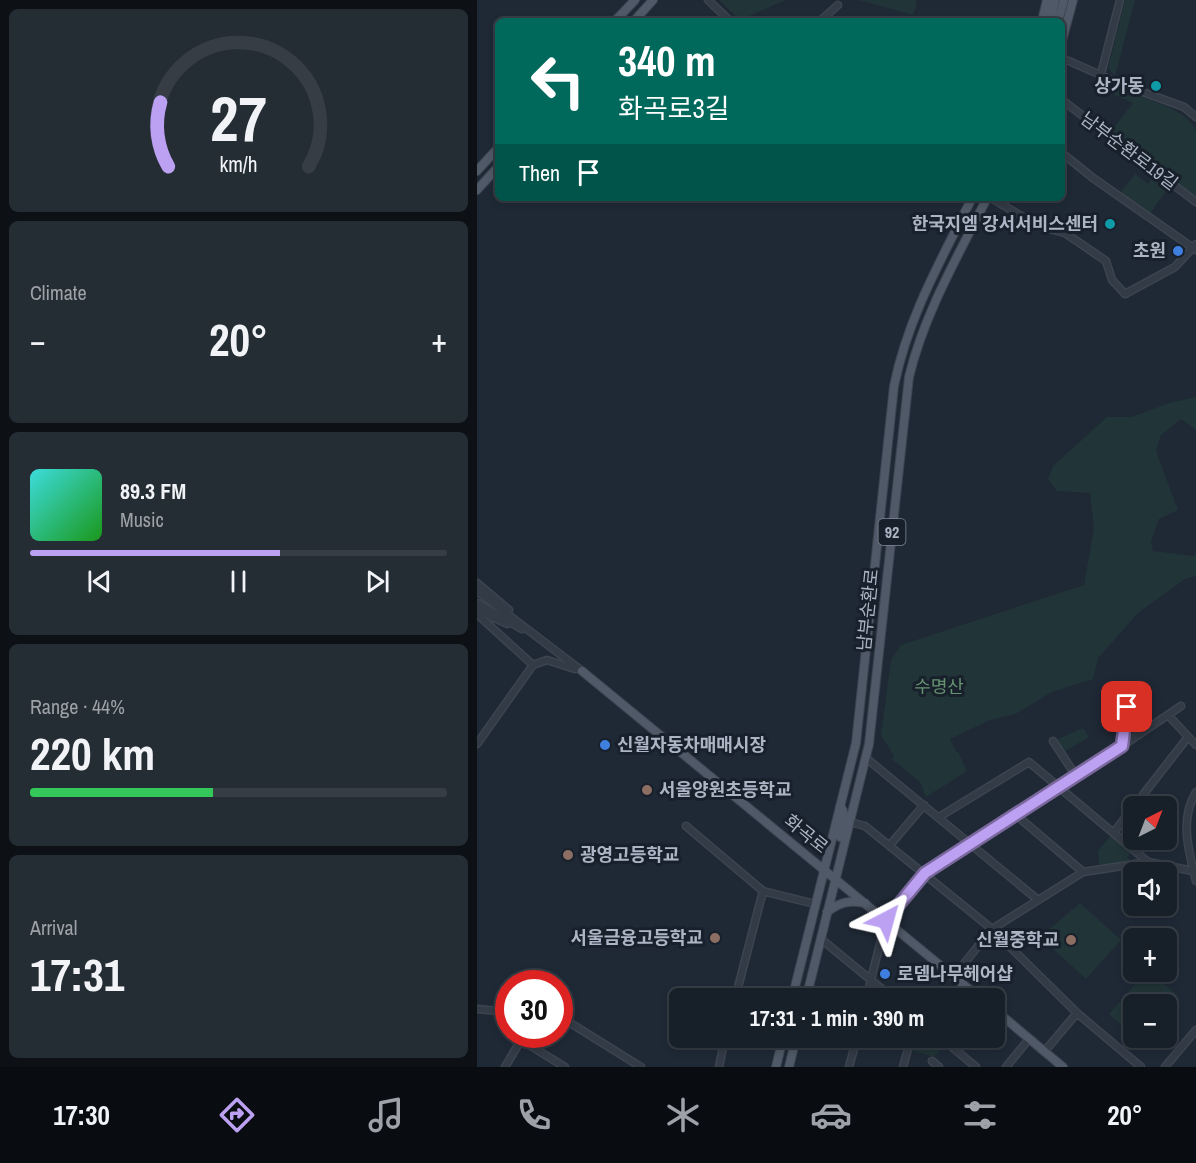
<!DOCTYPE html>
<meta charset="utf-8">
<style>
:root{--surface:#171f28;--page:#242c34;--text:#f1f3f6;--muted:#9ea2a8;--line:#363d45;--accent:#bca0f2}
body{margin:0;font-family:"Archivo Narrow","Noto Sans KR",sans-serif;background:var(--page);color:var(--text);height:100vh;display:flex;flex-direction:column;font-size:22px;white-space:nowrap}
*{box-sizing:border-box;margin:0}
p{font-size:20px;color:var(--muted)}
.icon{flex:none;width:33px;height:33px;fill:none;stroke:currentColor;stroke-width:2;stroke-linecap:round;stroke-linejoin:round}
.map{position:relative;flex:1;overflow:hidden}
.panel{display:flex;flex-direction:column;gap:9px;padding:9px;background:#0d1116;width:477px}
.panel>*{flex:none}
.guide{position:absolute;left:18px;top:18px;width:570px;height:183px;border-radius:9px;box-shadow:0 3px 9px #0003,0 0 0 2px var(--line);background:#00695c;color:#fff;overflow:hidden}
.needle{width:39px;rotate:42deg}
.buttons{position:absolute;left:646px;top:796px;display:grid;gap:12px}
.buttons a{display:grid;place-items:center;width:54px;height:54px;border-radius:9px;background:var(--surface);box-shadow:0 3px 9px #0003,0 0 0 2px var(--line);font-size:30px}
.speed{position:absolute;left:18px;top:970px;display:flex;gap:12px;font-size:30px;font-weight:700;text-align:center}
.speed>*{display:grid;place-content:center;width:78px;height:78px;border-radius:50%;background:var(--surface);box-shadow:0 3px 9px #0003,0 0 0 2px var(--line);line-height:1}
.speed .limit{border:9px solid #d22;background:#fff;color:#111}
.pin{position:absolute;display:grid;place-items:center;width:51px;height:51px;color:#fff;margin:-26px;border-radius:12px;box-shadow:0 3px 9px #0006}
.me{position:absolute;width:66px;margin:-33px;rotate:39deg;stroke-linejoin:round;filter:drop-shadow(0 0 4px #0008)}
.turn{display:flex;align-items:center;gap:21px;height:126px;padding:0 24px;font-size:27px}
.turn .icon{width:78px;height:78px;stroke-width:2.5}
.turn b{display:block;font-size:42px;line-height:51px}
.then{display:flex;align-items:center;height:57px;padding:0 24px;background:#0003;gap:12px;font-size:22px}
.big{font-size:45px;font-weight:800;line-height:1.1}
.panel .tile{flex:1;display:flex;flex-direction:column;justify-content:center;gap:9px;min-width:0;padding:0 21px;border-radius:9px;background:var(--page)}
.panel .dial{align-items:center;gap:0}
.dial svg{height:156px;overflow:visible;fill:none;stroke:var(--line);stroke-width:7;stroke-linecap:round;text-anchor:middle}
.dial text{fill:var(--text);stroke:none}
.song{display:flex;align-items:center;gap:18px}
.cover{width:72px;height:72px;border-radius:9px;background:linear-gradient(135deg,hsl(180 70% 55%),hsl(120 70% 35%))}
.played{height:6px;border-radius:3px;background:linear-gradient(90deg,var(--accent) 60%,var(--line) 60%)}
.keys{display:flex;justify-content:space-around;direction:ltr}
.heat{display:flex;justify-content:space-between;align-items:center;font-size:33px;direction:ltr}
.charge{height:9px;border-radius:4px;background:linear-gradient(90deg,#34c759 44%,var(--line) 0)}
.trip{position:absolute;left:192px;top:988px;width:336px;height:60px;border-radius:9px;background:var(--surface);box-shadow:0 3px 9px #0003,0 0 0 2px var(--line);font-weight:800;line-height:60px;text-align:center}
.dock{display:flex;height:96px;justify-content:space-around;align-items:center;background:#090c10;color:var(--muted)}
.dock .icon{width:42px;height:42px}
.dock .active{color:var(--accent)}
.dock b{font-size:27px;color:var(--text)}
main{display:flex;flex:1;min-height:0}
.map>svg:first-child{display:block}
</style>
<main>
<section class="panel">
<div class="tile dial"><svg viewBox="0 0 100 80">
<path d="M14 69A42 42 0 1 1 86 69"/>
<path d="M14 69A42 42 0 0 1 10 36" stroke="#bca0f2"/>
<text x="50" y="56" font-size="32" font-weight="700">27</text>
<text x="50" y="72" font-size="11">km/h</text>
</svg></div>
<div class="tile"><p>Climate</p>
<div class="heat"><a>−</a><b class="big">20°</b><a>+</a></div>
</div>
<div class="tile">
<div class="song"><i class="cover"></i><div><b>89.3 FM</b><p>Music</p></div></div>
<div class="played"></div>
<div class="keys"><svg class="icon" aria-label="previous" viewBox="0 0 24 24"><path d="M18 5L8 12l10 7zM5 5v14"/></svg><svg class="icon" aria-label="pause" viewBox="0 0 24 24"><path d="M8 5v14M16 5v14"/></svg><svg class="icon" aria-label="next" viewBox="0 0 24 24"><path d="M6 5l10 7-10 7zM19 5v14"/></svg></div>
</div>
<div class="tile"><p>Range · 44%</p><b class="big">220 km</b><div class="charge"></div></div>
<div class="tile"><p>Arrival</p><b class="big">17:31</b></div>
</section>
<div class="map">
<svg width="719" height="1067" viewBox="0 0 719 1067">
<rect width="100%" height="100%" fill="#1f2936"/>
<!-- green -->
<path fill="#213437" d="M242,0H309L263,20Z
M382,0H439L440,3L436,15Z
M648,0H658L638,76L631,68Z
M631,85C651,94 715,108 719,132C719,149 719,178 719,197L634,131L656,103L629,91Z
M658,174L671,184L678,175L693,185L672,215L643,193Z
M719,397V430L704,419L684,435L679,451L701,510L682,519L674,542L676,551L716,556L719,554V576L708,579L661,613L621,658L616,679L575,692L538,714L513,720L473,739L479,752H481L490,771L449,797L443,782L415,759L417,756L404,735L414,660L424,645L607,585L617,529L613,493L580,491L571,479L576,466L630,417H655L692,403Z
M606,728L612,737L587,752L579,740Z
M635,834L655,851L650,857L655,862L622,865L621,851Z
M603,903L644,940L609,979L563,937Z
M669,972H673L700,995L690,1007V1005H657V1036L632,1014Z
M436,1038H460L468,1044L457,1057L433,1050Z"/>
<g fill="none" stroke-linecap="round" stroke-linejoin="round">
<defs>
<path id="minor" d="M231,0L253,21
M343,21L361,5
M585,58L644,84L707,107L719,117
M624,74L643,0
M585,100L719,202
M585,153L616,178L719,250
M514,198L561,226L588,233L629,261L635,280L648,294L698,267L719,244
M0,583L32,610
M0,591L105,671
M0,603L45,629
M0,610L30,624
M0,614L56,665
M56,665L70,660L98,669
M691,715L719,745
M576,741L599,776
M0,744L56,665
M645,746L650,707
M389,758L561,900
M719,792C702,820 712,852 719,881
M539,815L606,872
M462,817L552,762L671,862
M373,822L388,826L515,929L600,1013L664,1067
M209,826L286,891L338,904
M637,832L711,737
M413,845L447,805
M344,939L417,999
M477,976L515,929L606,872L671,862L716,871
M258,999L286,891
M389,999L409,920L448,873L645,746L704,706
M0,1009L32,1012
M82,1016L164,1067
M464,1038L499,1067
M44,1040L88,1067
M567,1052L600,1013
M455,1061L462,1067
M28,1067L44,1040L45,1035
M242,1067L248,1038
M372,1067L380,1038
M426,1067L434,1038
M529,1067L552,1039
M688,1067L719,1030"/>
<path id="major" d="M138,21L158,0
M157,21L176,0
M565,21L570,0
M573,21L578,0
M581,21L587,0
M585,41L596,0
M0,171L21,148
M0,190L21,167
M105,671L504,999
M363,806C371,815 365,826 363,837L366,838L369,837
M350,912C363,902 372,900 388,903
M315,999L379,743L417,386C431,317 464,260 495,198
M329,999L392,744L432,377C447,314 481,256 510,198
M518,1010L586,1067
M299,1067L306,1038
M312,1067L319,1038"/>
</defs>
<!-- minor casing -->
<use href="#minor" stroke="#3c4450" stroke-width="9"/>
<!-- major casing -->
<use href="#major" stroke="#3c4450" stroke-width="10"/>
<!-- minor -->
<use href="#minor" stroke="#333b46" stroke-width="6"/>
<!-- major -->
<use href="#major" stroke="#505967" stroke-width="8"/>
</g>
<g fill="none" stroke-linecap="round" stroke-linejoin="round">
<defs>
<path id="route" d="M409,920L448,873L645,746L650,707"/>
</defs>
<!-- route casing -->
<use href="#route" stroke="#7a689d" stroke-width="15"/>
<!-- route -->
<use href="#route" stroke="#bca0f2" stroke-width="10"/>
</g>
<!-- markers -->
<g fill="#0f9aa8" stroke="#18202b" stroke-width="2">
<circle cx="679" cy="86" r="6"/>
<circle cx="633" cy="224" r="6"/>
</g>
<g fill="#3f7fe0" stroke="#18202b" stroke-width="2">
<circle cx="701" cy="251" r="6"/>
<circle cx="128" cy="745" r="6"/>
<circle cx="408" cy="974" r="6"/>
</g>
<g fill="#8d6e63" stroke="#18202b" stroke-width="2">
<circle cx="170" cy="790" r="6"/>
<circle cx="91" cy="855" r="6"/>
<circle cx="238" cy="938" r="6"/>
<circle cx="594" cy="940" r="6"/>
</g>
<g text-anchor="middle" stroke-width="6" stroke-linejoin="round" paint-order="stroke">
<!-- shield labels -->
<rect fill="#18202b" stroke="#808896" stroke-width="1.5" x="401.5" y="519" width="27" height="26" rx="4.5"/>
<g font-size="16" font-weight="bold" fill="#acb5c4">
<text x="415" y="538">92</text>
</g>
<!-- poi labels -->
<g font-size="18" font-weight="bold" fill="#acb5c4" stroke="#18202b" text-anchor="end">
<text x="667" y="92">상가동</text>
<text x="621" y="230">한국지엠 강서서비스센터</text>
<text x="689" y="257">초원</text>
<text x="140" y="751" text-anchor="start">신월자동차매매시장</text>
<text x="182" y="796" text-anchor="start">서울양원초등학교</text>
<text x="103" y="861" text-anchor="start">광영고등학교</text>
<text x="226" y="944">서울금융고등학교</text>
<text x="582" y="946">신월중학교</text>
<text x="420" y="980" text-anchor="start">로뎀나무헤어샵</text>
</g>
<!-- street labels -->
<g font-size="18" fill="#acb5c4" stroke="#18202b">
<text transform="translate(652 151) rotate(37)" y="6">남부순환로19길</text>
<text transform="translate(391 610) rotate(-84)" y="6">남부순환로</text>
<text transform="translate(329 834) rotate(39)" y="6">화곡로</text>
</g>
<!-- park labels -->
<g font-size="18" fill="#659370" stroke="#18202b">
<text x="462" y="693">수명산</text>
</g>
</g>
</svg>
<div class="buttons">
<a><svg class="needle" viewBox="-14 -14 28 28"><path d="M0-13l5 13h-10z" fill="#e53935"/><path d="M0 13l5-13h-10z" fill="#9ea2a8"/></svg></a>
<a><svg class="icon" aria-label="sound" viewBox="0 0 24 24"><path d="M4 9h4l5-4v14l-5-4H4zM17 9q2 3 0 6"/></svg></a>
<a>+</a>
<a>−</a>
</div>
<div class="speed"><div class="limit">30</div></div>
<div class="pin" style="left:650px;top:707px;background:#d93025"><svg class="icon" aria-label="arrive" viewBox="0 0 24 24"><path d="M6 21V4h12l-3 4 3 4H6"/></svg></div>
<svg class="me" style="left:409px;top:920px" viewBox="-20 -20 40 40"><path d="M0-17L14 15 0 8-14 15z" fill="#bca0f2" stroke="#fff" stroke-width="4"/></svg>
<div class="trip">17:31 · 1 min · 390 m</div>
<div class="guide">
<div class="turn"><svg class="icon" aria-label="left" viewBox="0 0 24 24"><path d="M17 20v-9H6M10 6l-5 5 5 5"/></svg><div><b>340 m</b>화곡로3길</div></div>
<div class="then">Then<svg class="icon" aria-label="arrive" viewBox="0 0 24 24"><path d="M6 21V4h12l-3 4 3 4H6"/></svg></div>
</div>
</div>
</main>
<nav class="dock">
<b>17:30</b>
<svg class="icon active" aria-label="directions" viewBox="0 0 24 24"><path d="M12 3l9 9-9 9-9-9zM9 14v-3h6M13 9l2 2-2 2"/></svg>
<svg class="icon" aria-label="music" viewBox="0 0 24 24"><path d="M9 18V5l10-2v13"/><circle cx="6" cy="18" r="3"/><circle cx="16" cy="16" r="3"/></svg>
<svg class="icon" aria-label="phone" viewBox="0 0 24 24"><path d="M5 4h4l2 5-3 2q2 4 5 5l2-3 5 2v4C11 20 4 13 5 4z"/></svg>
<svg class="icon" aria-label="climate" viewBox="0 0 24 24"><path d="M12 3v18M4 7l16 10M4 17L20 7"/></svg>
<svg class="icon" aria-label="car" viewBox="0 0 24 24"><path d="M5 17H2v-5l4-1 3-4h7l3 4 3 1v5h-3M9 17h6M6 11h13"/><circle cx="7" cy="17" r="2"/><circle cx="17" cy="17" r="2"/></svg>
<svg class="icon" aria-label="filters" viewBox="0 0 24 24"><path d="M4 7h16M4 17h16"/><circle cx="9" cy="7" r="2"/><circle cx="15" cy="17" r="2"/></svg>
<b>20°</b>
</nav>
